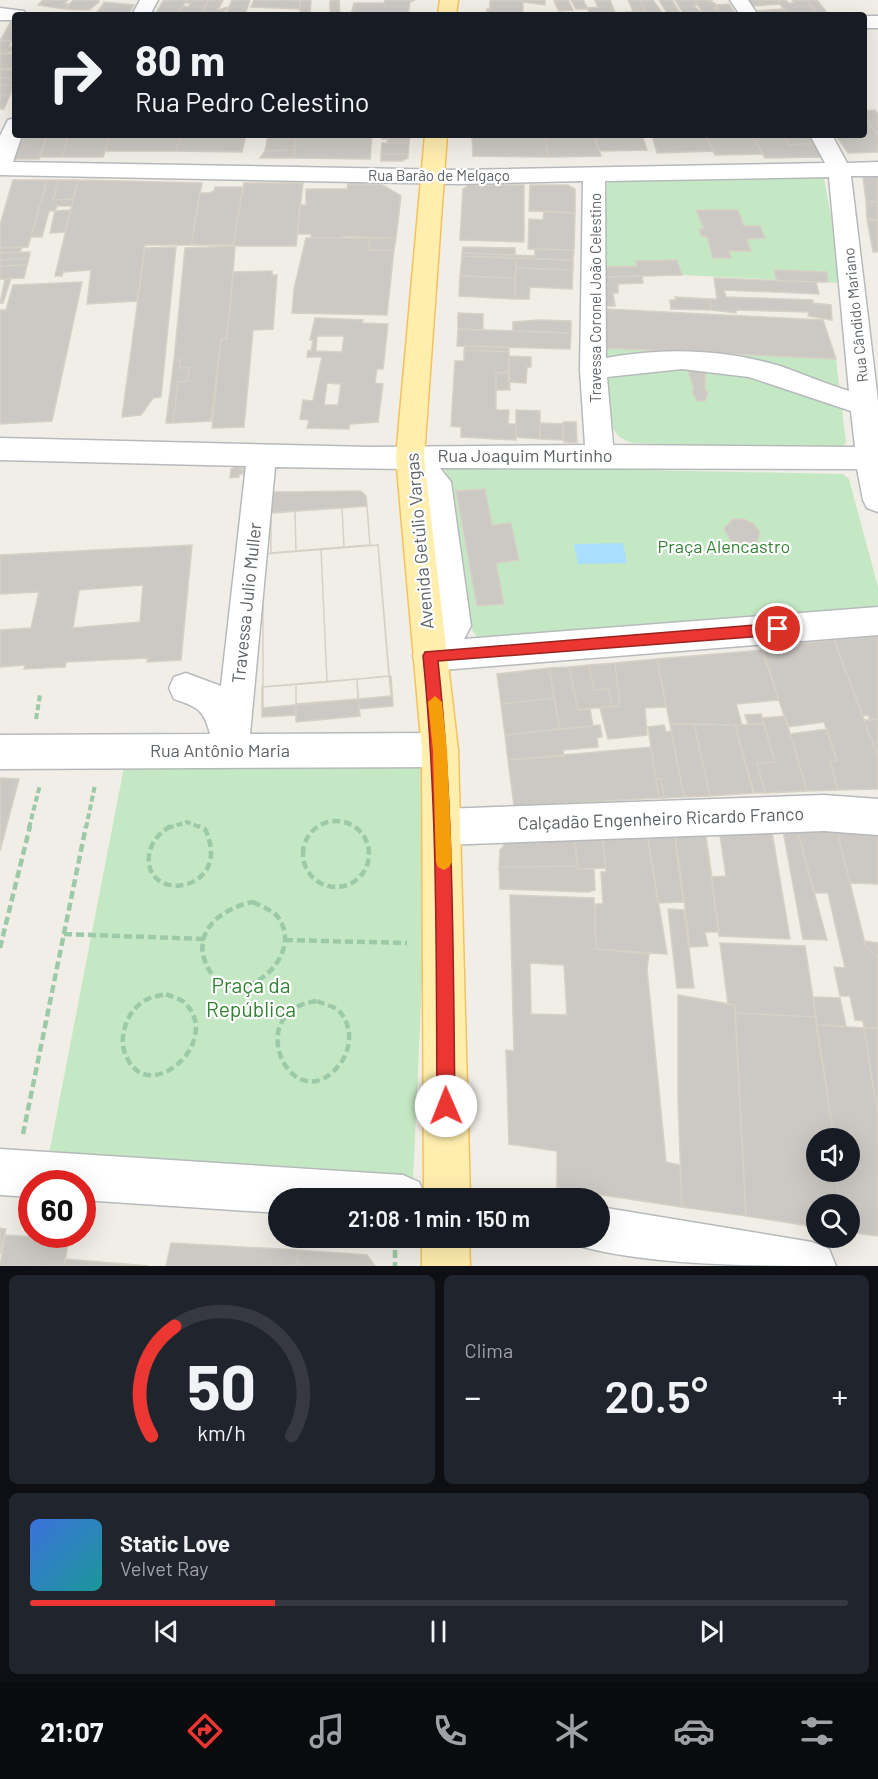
<!DOCTYPE html>
<html lang="pt">
<meta charset="utf-8">
<style>
:root{--surface:#171b24;--page:#20242c;--text:#f1f3f6;--muted:#9ea1a6;--line:#363941;--accent:#ec3631}
body{margin:0;font-family:Barlow,sans-serif;background:var(--page);color:var(--text);height:100vh;display:flex;flex-direction:column;font-size:22px;white-space:nowrap}
*{box-sizing:border-box;margin:0}
p{font-size:20px;color:var(--muted)}
.icon{flex:none;width:33px;height:33px;fill:none;stroke:currentColor;stroke-width:2;stroke-linecap:round;stroke-linejoin:round}
.map{position:relative;height:1266px;overflow:hidden}
.drawer{display:flex;flex-direction:column;gap:9px;padding:9px;background:#0d0f14;flex:1}
.drawer>*{flex:none}
.hud{position:absolute;left:12px;top:12px;width:855px;height:126px;border-radius:6px;box-shadow:0 6px 24px #0002;background:#171b24;color:var(--text);overflow:hidden}
.controls{position:absolute;left:806px;top:1128px;display:grid;gap:12px}
.controls a{display:grid;place-items:center;width:54px;height:54px;border-radius:50%;background:var(--surface);box-shadow:0 6px 24px #0002;font-size:30px}
.speed{position:absolute;left:18px;top:1170px;display:flex;gap:12px;font-size:30px;font-weight:700;text-align:center}
.speed>*{display:grid;place-content:center;width:78px;height:78px;border-radius:50%;background:var(--surface);box-shadow:0 6px 24px #0002;line-height:1}
.speed .limit{border:9px solid #d22;background:#fff;color:#111}
.pin{position:absolute;display:grid;place-items:center;width:51px;height:51px;color:#fff;margin:-26px;border:3px solid #fff;border-radius:50%;box-shadow:0 2px 6px #0007}
.me{position:absolute;width:66px;margin:-33px;rotate:359deg;stroke-linejoin:round;filter:drop-shadow(0 0 4px #0008)}
.turn{display:flex;align-items:center;gap:21px;height:126px;padding:0 24px;font-size:27px}
.turn .icon{width:78px;height:78px;stroke-width:2.5}
.turn b{display:block;font-size:42px;line-height:51px}
.big{font-size:45px;font-weight:600;line-height:1.1}
.drawer .tile{flex:1;display:flex;flex-direction:column;justify-content:center;gap:9px;min-width:0;padding:0 21px;border-radius:9px;background:var(--page)}
.drawer .dial{align-items:center;gap:0}
.dial svg{height:156px;overflow:visible;fill:none;stroke:var(--line);stroke-width:7;stroke-linecap:round;text-anchor:middle}
.dial text{fill:var(--text);stroke:none}
.song{display:flex;align-items:center;gap:18px}
.cover{width:72px;height:72px;border-radius:9px;background:linear-gradient(135deg,hsl(220 70% 55%),hsl(180 70% 35%))}
.played{height:6px;border-radius:3px;background:linear-gradient(90deg,var(--accent) 30%,var(--line) 30%)}
.keys{display:flex;justify-content:space-around;direction:ltr}
.heat{display:flex;justify-content:space-between;align-items:center;font-size:33px;direction:ltr}
.drawer .tiles{flex:1;display:grid;gap:9px;grid-template-columns:1fr 1fr}
.tile:last-child{grid-column:span 2}
.trip{position:absolute;left:268px;top:1188px;width:342px;height:60px;border-radius:30px;background:var(--surface);box-shadow:0 6px 24px #0002;font-weight:600;line-height:60px;text-align:center}
.menu{display:flex;height:96px;justify-content:space-around;align-items:center;background:#090b0e;color:var(--muted)}
.menu .icon{width:42px;height:42px}
.menu .on{color:var(--accent)}
.menu b{font-size:27px;color:var(--text)}
.map>svg:first-child{display:block}
</style>
<div class="map">
<svg width="878" height="1266" viewBox="0 0 878 1266">
<rect width="100%" height="100%" fill="#f1eee7"/>
<!-- green -->
<path fill="#c5e8c4" d="M824,178L843,283L682,275L604,277L607,179Z
M604,348L836,359L846,443L837,450L633,443C623,440 618,437 612,427Z
M445,466L843,474L849,479L878,587V613L478,638L472,630Z
M432,759L413,1180L49,1154L124,767Z"/>
<!-- water -->
<path fill="#a9deff" d="M623,543L627,563L578,564L574,544Z"/>
<!-- building -->
<path fill="#ccc9c4" stroke="#d6d0c5" stroke-width="1.5" fill-rule="evenodd" d="M43,0H68L64,4H68L64,9L38,5Z
M73,0H98L99,2L89,10L66,9Z
M176,0H187L177,15H155L163,1Z
M187,0H209L201,14L177,15L183,6L188,7L191,3H186Z
M209,0H223L218,10L229,7L222,14L200,15Z
M232,0H250L245,15H249H226Z
M254,0H300V9L251,7Z
M300,0H311L310,15H300Z
M330,0H339L340,15L330,14Z
M385,0H415L410,2L408,15H351L354,3H384Z
M490,0H545V5L523,2V14L487,15V9H490Z
M568,0L573,10L559,11L554,1Z
M571,0H583L588,9H576Z
M597,0H610L616,15H591L587,8L598,7L595,1Z
M628,0H640L645,11H633Z
M640,0H653L664,15H647Z
M659,0H672L681,15H668Z
M675,0H695L698,5H693L704,15H684Z
M695,0H713L708,1L715,3L719,15H704Z
M748,0H778L780,4L752,6Z
M786,0L788,3H794L792,0H807L818,15H788L778,1Z
M807,0H817L828,14L818,15Z
M104,3V2L134,5L128,15H95Z
M729,4L736,15H719L715,8H718L716,5Z
M784,9L788,15H758L755,11Z
M645,11L647,15H616L615,13Z
M13,18L15,19V37L10,41H0Z
M0,41H11L9,47L15,46V51L0,54Z
M0,54H15V68L0,69Z
M0,70H15V78H0Z
M0,78H15V80L13,85H0Z
M0,85H13L10,95H0Z
M0,95H10L4,109H0Z
M875,110L878,114V136L864,116V111Z
M864,116L878,136V152L848,153L836,136L864,135Z
M22,135H47L39,159H14Z
M47,135H69L62,157H40Z
M69,135H110L103,157H62Z
M110,135H182L176,151H105Z
M182,135H246L242,152L176,151Z
M268,135H296L295,150L265,151Z
M296,135H372L370,159L294,158Z
M382,135H410L409,143H387L388,139H382Z
M472,135H545L548,157L473,156Z
M545,135H594L601,156L548,157Z
M594,135H642L647,150L599,151Z
M652,135H705L714,151L657,153Z
M705,135H752L762,154L715,155Z
M752,135H784L789,145L814,143L821,157L765,158Z
M784,135H809L814,143L789,145Z
M382,143H409L408,154H381Z
M295,150L294,158H260L265,151Z
M381,154H408V158L402,161H381Z
M878,176V202L866,201L863,177Z
M13,180H47L28,247L0,248V225Z
M47,180H59L53,200L73,199L72,206H57L55,211H49L42,237H31Z
M59,180H78L73,199L53,200Z
M78,180L202,183L191,245H145L137,301L87,304L91,270L63,272L62,276H55Z
M244,183H303L296,246H233Z
M348,184H381L401,196L396,238L343,236V238H311V234H297L300,205H306V189H347Z
M469,185H524V242L460,240L463,189Z
M530,185H568L575,189V213L529,211Z
M215,187H243L233,245H191L200,193H209L214,191Z
M866,201L878,202V220L867,219Z
M71,210L65,232L50,233L55,211Z
M696,210H738L744,226H760L765,238L747,239L751,251H729L731,258H713L707,237L701,236L699,229H704Z
M544,211L575,213L574,250L528,249L529,219L543,220Z
M867,219L878,220V252H873Z
M306,238H370L368,250H394L387,315L292,313L294,289Z
M370,238H396L394,250H368Z
M235,246L230,313L226,339H221L211,421L173,423L178,382L188,381L189,368H180V360H174L185,248Z
M22,247L20,252L0,253V248Z
M176,247L161,397L153,398L141,415L122,417L145,248Z
M463,247L515,248V255L462,253Z
M535,249L574,250L573,260L535,259Z
M30,252L29,258L0,260V253Z
M462,253H468L535,256V259L462,256Z
M462,256L517,258L515,278L460,276Z
M29,258L27,265L0,266V260Z
M517,258L573,260V270L516,268Z
M677,260L682,275L604,277V267L637,266L636,261Z
M27,265L24,278L0,279V266Z
M516,268L573,270L572,289L530,287L529,299H515Z
M774,270L827,272L828,282L777,281Z
M272,271V275H277L273,329L253,330L244,427L212,428L221,339H227L233,272Z
M460,276L515,278V299L459,296Z
M642,276L643,283L618,284V293H613L615,306H605L604,277Z
M11,278L3,303H0L5,279Z
M714,278L816,282L819,294L724,290L726,297L813,300V303L831,305L832,320L808,316L809,312L736,310V313L712,310L710,299H717Z
M82,282L52,421L0,424V310H6L13,285Z
M675,297L710,299L712,310L671,309L670,300H676Z
M605,309L823,320L836,359L605,348Z
M458,313L483,314V330L458,329Z
M315,318L363,320L362,323L388,324L383,369H377L375,383L383,384L378,422L350,424L349,429L307,428L309,420L300,419L303,400L313,401L322,357H307L308,350L311,351L313,340H310ZM317,336H344L342,352L316,351ZM327,383L341,384L338,405H324Z
M538,320L571,321V333L513,331V322Z
M458,329L571,333L570,349L457,346Z
M465,346L509,347V352L464,350Z
M464,350L509,352V373L496,372V410H509L508,424H516V440L461,437V427L451,426L455,361H464Z
M682,351L706,352L705,390L708,392L705,401H697L692,391L694,389Z
M509,356L531,357V367H527L526,383L508,382Z
M174,360H180V368H189L188,381L178,382L173,423H166Z
M496,372L509,373L510,390H496Z
M516,410L540,411V439L516,437Z
M563,422H576L577,443L564,442Z
M540,423L563,424V440L540,439Z
M240,465L239,468H244L243,474H239V477L230,478L231,469Z
M485,489L492,525L511,523L519,560L496,563L504,604L477,606L456,491Z
M361,491L366,496L367,506L265,513L267,496L273,492Z
M367,506L370,545L344,547L342,508Z
M367,506L370,545L271,553V513Z
M342,508L344,547L296,551L295,511Z
M295,511L296,551L271,553V513Z
M733,519H744L754,524L760,533L757,541L748,546L731,541L724,529Z
M192,545L181,660L147,662L148,658L66,662L65,667L24,669L25,665L0,667V630L31,628L39,592L0,594V555ZM143,585L140,622L73,628L79,590Z
M378,545L391,696L263,708V554Z
M378,545L389,676L327,682L321,549Z
M321,549L327,682L263,687V554Z
M878,636V719L870,720L868,715L863,716L834,640Z
M834,640L878,757V789L838,790L830,761H837L824,722L788,727L761,647Z
M763,650L779,700L736,704L742,725L670,724L657,659Z
M657,659L666,707L645,708L647,735L608,739L600,708L620,706L615,663Z
M615,663L620,706H612L609,689L594,690L589,665Z
M589,665L594,690L609,689L612,706L578,710L569,667Z
M569,667L578,710L590,709L593,726L560,729L549,668Z
M549,668L554,698L501,704L497,674Z
M391,676L393,706L359,709L357,679Z
M357,679L358,699L296,704V684Z
M296,684V715L262,717V687Z
M554,698L560,729L505,735L501,704Z
M358,699L360,716L296,722V704Z
M761,714L764,724H748L745,715Z
M785,716L807,791L765,793L757,763L775,762L762,718Z
M878,719V757L864,720Z
M670,724H694L710,796L684,797Z
M694,724L735,725L753,793L710,796Z
M764,724L775,762L757,763L765,793H754L735,725Z
M600,725L602,737L597,738L598,747L563,750L564,756L508,760L505,735Z
M664,725L666,732L671,731L684,797L664,798L661,779H656L648,727Z
M827,729L837,761H830L838,790L807,791L790,734Z
M651,747L659,798L514,806L508,760Z
M0,778L19,779L0,851Z
M656,779H661L664,798H659Z
M835,823L866,947L878,958V1028H864L863,1021L855,1020L850,996H840L834,967L845,968L828,893H814L796,825Z
M782,825H796L827,940L803,939Z
M771,826L790,939L719,936L705,830Z
M719,829L726,876L712,877L705,830Z
M705,830L719,932H705L708,946L690,947L675,831Z
M674,831L683,902L658,903L647,833Z
M837,832L878,834V884L850,883Z
M647,833L667,954L596,949L595,904H603L601,872H606L602,834Z
M602,834L606,868L578,869L574,835Z
M574,835L578,866L499,867L500,850L508,840Z
M578,866V869H594L595,890L588,892L500,889L499,867Z
M510,895L594,898L596,949L649,954L647,969L666,1162L680,1165L682,1207L557,1188V1151L509,1144L506,1050L514,1051Z
M668,909L684,910L694,988H677Z
M865,941L878,943V958L866,947Z
M720,943L805,946L816,1017L735,1013V1005L728,1004Z
M530,963L564,965L567,1015L531,1014Z
M678,995L735,1005L746,1216L682,1207L678,1099Z
M813,997L840,998L846,1026L816,1025Z
M735,1013L816,1017L833,1131L831,1138H816V1172H835L840,1204H816V1227L746,1216Z
M816,1025L864,1028L878,1115V1236L849,1232V1204H840L835,1172H849V1138H831L833,1131Z
M864,1028H878V1115L872,1080Z
M0,1228L6,1229L0,1254Z
M36,1234H70L64,1266H0L5,1235L36,1237Z
M171,1243L298,1250L297,1266H166Z
M298,1250L367,1255L375,1266H297Z
M65,1259L148,1266H64Z"/>
<g fill="none" stroke-linecap="round" stroke-linejoin="round">
<defs>
<path id="minor" d="M140,0H158L150,15H132Z
M730,0H748L758,15H740Z
M0,8L24,11L26,15H15V20H0Z
M864,16H878V28H864Z
M15,118V135H22L13,162L458,170L825,163L810,135H832L847,163L878,162V176H851L878,401V512L867,508L863,500L857,469L440,468L451,482L471,626L464,639L878,607V635L430,671L418,666L413,656L418,646L438,622L422,486L404,469L275,467L250,734L440,733L453,738L458,750L453,762L440,767L0,769V735L210,734C204,709 197,707 174,699L169,688L174,677L186,673L221,686L246,466L0,460V438L370,447L585,445L580,370L583,181L458,184L0,175V136L8,120ZM829,177L849,391C826,384 803,374 780,366C723,349 665,347 606,358L605,181ZM682,369L749,377L851,411L855,447L613,445L607,377Z
M824,795L878,799V835L824,831L443,845L430,840L424,827L430,814L443,809Z
M0,1149L403,1175L419,1182L426,1198H279V1213L82,1200V1184H32V1197L0,1195Z
M600,1207L812,1242L829,1249L836,1266C757,1266 657,1266 583,1247L580,1238H600Z"/>
<path id="major" d="M440,0H458L456,15H438Z
M425,135H447L424,457L458,750L470,1198H424L422,750L396,457Z
M422,1238H469L470,1266H422Z"/>
</defs>
<!-- minor casing -->
<use href="#minor" stroke="#b7babd" stroke-width="3"/>
<!-- major casing -->
<use href="#major" stroke="#f4c25d" stroke-width="3"/>
<!-- path-far1 -->
<path stroke="#9cc9a7" stroke-width="4" stroke-dasharray="6 3" stroke-linecap="butt" d="M36,719L40,695
M29,828L40,785
M86,828L95,785
M168,828L187,822L202,828"/>
<!-- path -->
<path stroke="#9cc9a7" stroke-width="4.5" stroke-dasharray="8 4" stroke-linecap="butt" d="M303 854a33 33 0 1 1 66 0a33 33 0 1 1-66 0Z
M171,826C160,832 151,842 149,855C143,905 235,892 205,829L198,826
M253,902C260,906 272,910 277,916C311,959 227,1023 205,961C193,929 225,907 253,902Z
M64,934L204,939
M285,940L407,943
M0,948L30,826
M166,994C172,997 182,999 186,1004C222,1042 150,1106 127,1058C117,1039 126,1012 144,1001C150,997 159,996 166,994Z
M317,1001C323,1004 333,1006 338,1010C352,1023 352,1046 342,1061C296,1128 237,1011 317,1001Z
M23,1134L86,826
M395,1238V1266"/>
<!-- minor -->
<use href="#minor" fill="#fff" fill-rule="evenodd"/>
<!-- major -->
<use href="#major" fill="#ffeeae" fill-rule="evenodd"/>
</g>
<!-- route -->
<path fill="#ec3631" stroke="#992320" stroke-width="1.5" d="M778,623L785,629L778,635L438,661C454,809 453,957 455,1106L452,1112L446,1115L440,1112L437,1106C436,955 438,806 423,656L425,652Z"/>
<!-- slow -->
<path fill="#f59e0b" d="M435,696L442,702L447,750L452,862L449,867L444,870L438,867L436,862L433,750L428,702Z"/>
<g text-anchor="middle" stroke-width="4.5" stroke-linejoin="round" paint-order="stroke">
<!-- far-street labels -->
<g font-size="15" fill="#5e6367" stroke="#fff">
<text x="439" y="181">Rua Barão de Melgaço</text>
<text transform="translate(596 298) rotate(-90)" y="5">Travessa Coronel João Celestino</text>
<text transform="translate(856 315) rotate(-96)" y="5">Rua Cândido Mariano</text>
</g>
<!-- street labels -->
<g font-size="18" fill="#5e6367" stroke="#fff">
<text x="525" y="462">Rua Joaquim Murtinho</text>
<text transform="translate(420 541) rotate(-95)" y="6">Avenida Getúlio Vargas</text>
<text transform="translate(247 603) rotate(-84)" y="6">Travessa Julio Muller</text>
<text x="220" y="757">Rua Antônio Maria</text>
<text transform="translate(661 819) rotate(-2)" y="6">Calçadão Engenheiro Ricardo Franco</text>
</g>
<!-- park labels -->
<g font-size="18" fill="#338232" stroke="#fff">
<text x="724" y="553">Praça Alencastro</text>
</g>
<!-- near-park labels -->
<g font-size="21" fill="#338232" stroke="#fff">
<text x="251" y="993">Praça da<tspan x="251" dy="24">República</tspan></text>
</g>
</g>
</svg>
<div class="controls">
<a><svg class="icon" aria-label="sound" viewBox="0 0 24 24"><path d="M4 9h4l5-4v14l-5-4H4zM17 9q2 3 0 6"/></svg></a>
<a><svg class="icon" aria-label="search" viewBox="0 0 24 24"><circle cx="10" cy="10" r="6"/><path d="M15 15l6 6"/></svg></a>
</div>
<div class="speed"><div class="limit">60</div></div>
<div class="pin" style="left:778px;top:629px;background:#d93025"><svg class="icon" aria-label="arrive" viewBox="0 0 24 24"><path d="M6 21V4h12l-3 4 3 4H6"/></svg></div>
<svg class="me" style="left:446px;top:1106px" viewBox="-20 -20 40 40"><circle r="19" fill="#fff"/><path d="M0-13L10 11 0 6-10 11z" fill="#ec3631"/></svg>
<div class="trip">21:08 · 1 min · 150 m</div>
<div class="hud">
<div class="turn"><svg class="icon" aria-label="right" viewBox="0 0 24 24"><path d="M7 20v-9h11M14 6l5 5-5 5"/></svg><div><b>80 m</b>Rua Pedro Celestino</div></div>
</div>
</div>
<section class="drawer">
<div class="tiles">
<div class="tile dial"><svg viewBox="0 0 100 80">
<path d="M14 69A42 42 0 1 1 86 69"/>
<path d="M14 69A42 42 0 0 1 26 13" stroke="#ec3631"/>
<text x="50" y="56" font-size="32" font-weight="700">50</text>
<text x="50" y="72" font-size="11">km/h</text>
</svg></div>
<div class="tile"><p>Clima</p>
<div class="heat"><a>−</a><b class="big">20.5°</b><a>+</a></div>
</div>
<div class="tile">
<div class="song"><i class="cover"></i><div><b>Static Love</b><p>Velvet Ray</p></div></div>
<div class="played"></div>
<div class="keys"><svg class="icon" aria-label="previous" viewBox="0 0 24 24"><path d="M18 5L8 12l10 7zM5 5v14"/></svg><svg class="icon" aria-label="pause" viewBox="0 0 24 24"><path d="M8 5v14M16 5v14"/></svg><svg class="icon" aria-label="next" viewBox="0 0 24 24"><path d="M6 5l10 7-10 7zM19 5v14"/></svg></div>
</div>
</div>
</section>
<nav class="menu">
<b>21:07</b>
<svg class="icon on" aria-label="directions" viewBox="0 0 24 24"><path d="M12 3l9 9-9 9-9-9zM9 14v-3h6M13 9l2 2-2 2"/></svg>
<svg class="icon" aria-label="music" viewBox="0 0 24 24"><path d="M9 18V5l10-2v13"/><circle cx="6" cy="18" r="3"/><circle cx="16" cy="16" r="3"/></svg>
<svg class="icon" aria-label="phone" viewBox="0 0 24 24"><path d="M5 4h4l2 5-3 2q2 4 5 5l2-3 5 2v4C11 20 4 13 5 4z"/></svg>
<svg class="icon" aria-label="climate" viewBox="0 0 24 24"><path d="M12 3v18M4 7l16 10M4 17L20 7"/></svg>
<svg class="icon" aria-label="car" viewBox="0 0 24 24"><path d="M5 17H2v-5l4-1 3-4h7l3 4 3 1v5h-3M9 17h6M6 11h13"/><circle cx="7" cy="17" r="2"/><circle cx="17" cy="17" r="2"/></svg>
<svg class="icon" aria-label="filters" viewBox="0 0 24 24"><path d="M4 7h16M4 17h16"/><circle cx="9" cy="7" r="2"/><circle cx="15" cy="17" r="2"/></svg>
</nav>
